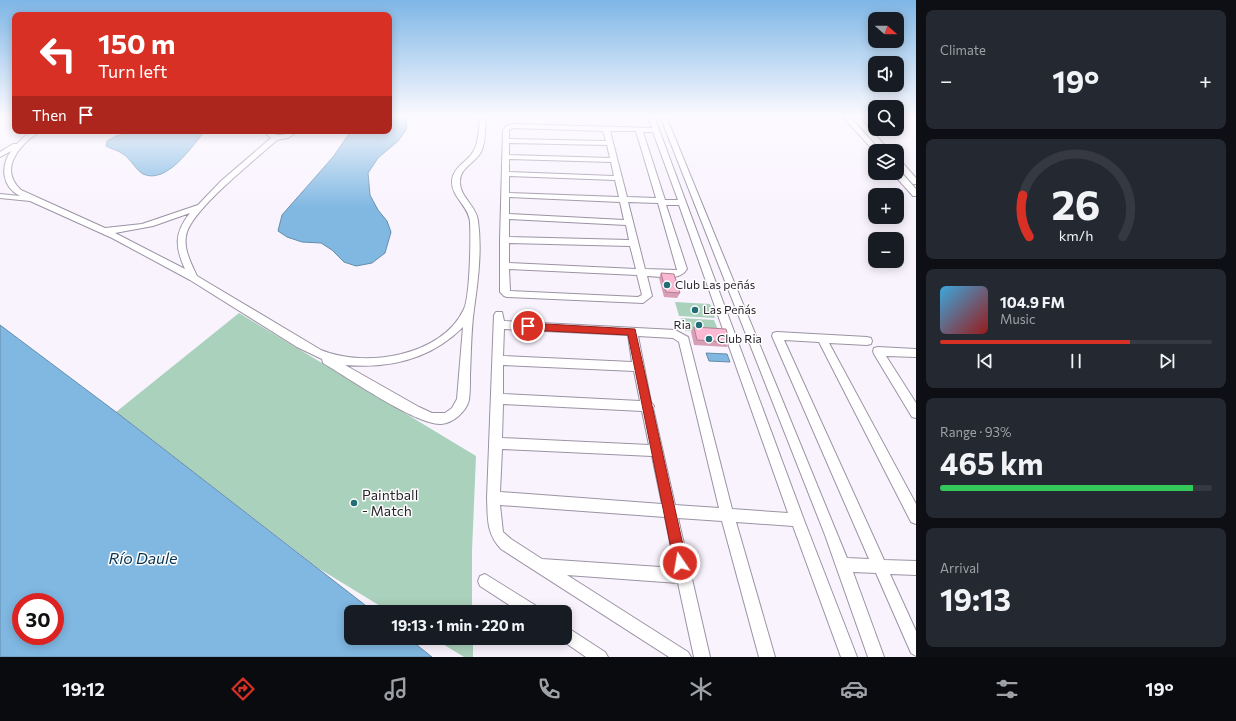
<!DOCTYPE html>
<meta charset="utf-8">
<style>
:root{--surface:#171b24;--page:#242831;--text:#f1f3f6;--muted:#9ea1a6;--line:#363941;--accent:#d93025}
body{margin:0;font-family:Commissioner,sans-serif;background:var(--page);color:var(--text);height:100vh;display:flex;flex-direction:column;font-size:15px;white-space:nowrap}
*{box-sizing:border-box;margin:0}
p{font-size:13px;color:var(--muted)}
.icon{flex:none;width:22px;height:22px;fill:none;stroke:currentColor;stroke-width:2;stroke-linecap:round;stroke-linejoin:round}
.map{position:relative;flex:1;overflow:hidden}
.side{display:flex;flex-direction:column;gap:10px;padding:10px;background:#0d0f14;width:320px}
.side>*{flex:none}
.hud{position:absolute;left:12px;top:12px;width:380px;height:122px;border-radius:8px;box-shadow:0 2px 10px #0003;background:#d93025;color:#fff;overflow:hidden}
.needle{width:26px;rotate:110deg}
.buttons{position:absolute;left:868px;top:12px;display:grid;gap:8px}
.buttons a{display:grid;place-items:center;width:36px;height:36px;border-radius:8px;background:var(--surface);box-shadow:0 2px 10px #0003;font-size:20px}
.speed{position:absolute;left:12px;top:593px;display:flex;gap:8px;font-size:20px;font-weight:700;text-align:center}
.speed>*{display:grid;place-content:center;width:52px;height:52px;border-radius:50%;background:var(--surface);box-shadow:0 2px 10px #0003;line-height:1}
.speed .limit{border:6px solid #d22;background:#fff;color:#111}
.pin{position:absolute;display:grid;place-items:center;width:34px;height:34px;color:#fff;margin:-17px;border:2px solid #fff;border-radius:50%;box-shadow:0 1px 4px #0007}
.me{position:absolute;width:44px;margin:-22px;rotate:348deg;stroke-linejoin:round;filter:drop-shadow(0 0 3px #0008)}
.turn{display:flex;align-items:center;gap:14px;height:84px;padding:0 20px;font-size:18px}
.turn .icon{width:52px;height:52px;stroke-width:2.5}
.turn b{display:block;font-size:28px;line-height:34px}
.then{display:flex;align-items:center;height:38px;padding:0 20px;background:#0003;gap:8px;font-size:15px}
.big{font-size:30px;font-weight:700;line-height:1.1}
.side .widget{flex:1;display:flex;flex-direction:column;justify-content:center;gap:6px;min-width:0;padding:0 14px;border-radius:8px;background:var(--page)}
.side .dial{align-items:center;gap:0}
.dial svg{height:104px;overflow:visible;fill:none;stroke:var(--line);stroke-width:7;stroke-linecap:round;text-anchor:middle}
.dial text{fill:var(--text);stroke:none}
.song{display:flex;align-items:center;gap:12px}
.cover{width:48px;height:48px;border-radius:6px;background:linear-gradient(135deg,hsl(200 70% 55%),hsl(0 70% 35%))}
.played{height:4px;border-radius:2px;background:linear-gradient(90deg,var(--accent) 70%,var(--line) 70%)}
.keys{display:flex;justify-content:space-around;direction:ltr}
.heat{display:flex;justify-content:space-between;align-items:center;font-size:22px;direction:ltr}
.charge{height:6px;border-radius:3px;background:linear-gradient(90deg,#34c759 93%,var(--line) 0)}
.trip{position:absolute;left:344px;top:605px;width:228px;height:40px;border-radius:8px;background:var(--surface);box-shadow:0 2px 10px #0003;font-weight:700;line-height:40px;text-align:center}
.dock{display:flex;height:64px;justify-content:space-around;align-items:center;background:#090b0e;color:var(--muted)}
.dock .icon{width:28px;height:28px}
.dock .on{color:var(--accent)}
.dock b{font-size:18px;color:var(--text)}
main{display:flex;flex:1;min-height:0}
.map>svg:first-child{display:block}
</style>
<main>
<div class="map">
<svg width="916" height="657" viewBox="0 0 916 657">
<rect width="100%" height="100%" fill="#f9f3fe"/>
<!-- green -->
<path fill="#aad1bc" d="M675,302L710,304L715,318L679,316Z
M239,313L476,456L472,551V612H390L318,568L116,412Z
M681,318L714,320L719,332L685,331Z
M433,638H473V657H464Z"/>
<!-- water -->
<path fill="#80b8e2" stroke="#668cab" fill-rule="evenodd" d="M389,116H407L406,130L398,141L378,158L368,173L370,195L378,210L387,221L391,232L385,253L372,263L356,266L344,262L332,250L321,243L302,242L287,237L278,231L282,215L333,157L351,131H389Z
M138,131H205C192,146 167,185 143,174C136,170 130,158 123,154C118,150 111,149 106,146L107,141L116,136Z
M0,325L116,412L374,612H351V638H408L432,657H0ZM21,602H55V636H21Z
M706,353L727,354L730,362L709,361Z"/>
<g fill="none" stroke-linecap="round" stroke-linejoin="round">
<defs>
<path id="minor" d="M480,116H486C485,128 486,142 481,152C475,163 460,168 460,181C459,197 477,206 478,221C482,250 478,281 474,309C471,330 471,354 470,375C470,383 470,392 469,400C466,412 453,423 441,424C416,425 347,377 323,363L322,359L297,347L190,280L112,238L30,201L0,198V194L20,196C2,187 0,166 11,151L0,157V152L13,144H17C24,136 30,131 40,131C37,135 31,137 27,141C12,156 3,173 21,190L105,228L142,224L198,205L221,181L271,138L266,134V131H272V133C282,139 289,131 299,131L288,138L277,140C256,159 195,207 187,232C182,247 191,263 197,276L321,350C364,368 442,357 464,309C470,296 471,239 470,222C469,206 451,197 452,181C453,167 467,162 473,152C479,142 479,128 480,116ZM190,213C174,233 175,247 185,269L115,233L153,226ZM463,327L457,399L452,408L445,413H432L419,407L345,365C389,369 431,359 463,327Z
M648,116H654L804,520L857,657H841L793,526L736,522L775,657H759L722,521L678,518L710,657H694L678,583L567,575L688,652L691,657H669L501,549C486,533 488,518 487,498L494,315L496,312H502L504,321L675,330L688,337L732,509L788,513L679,205H666L687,269C679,282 660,276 647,276L652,296L643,303L507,297L504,296L500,292V240L503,130L506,126L513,124L652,128ZM513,128L603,131L606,141L509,139V130ZM610,131H636L656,198L627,197ZM643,132H653L678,200H665ZM509,143L607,145L610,158L509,155ZM509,159L611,162L614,176L509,172ZM509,176L615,180L619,197L509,193ZM509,197L620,202L624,220L509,214ZM628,202L658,203L677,270L645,269ZM509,219L626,225L629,240L509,237ZM509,243L630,246L636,269L509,263ZM509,269L637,275L642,295L638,297L510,291ZM504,329L628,335L632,362L503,356ZM638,336L673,338L679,342L719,508L675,505L653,408L654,406L651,402ZM503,365L634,371L640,401L503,394ZM503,404L642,411L649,445L502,438ZM502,449L652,456L662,504L500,492ZM500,505L665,517L675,568L542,559L511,539L503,532Z
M660,116H666L847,558L869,559L772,336L773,333L777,332L867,337L871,338L872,341L871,344L867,345L829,343L916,504V524L911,522L819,342L784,340L884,560L916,561V575L890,574L916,631V656L911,653L876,573L853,572L884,657H868L825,535Z
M842,116H849L881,151H875V152Z
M851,116H858L890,151H882Z
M897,160H900L916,178V184H913L897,166Z
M897,171H900L916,189V196H913L894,175L893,173H897Z
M878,347L916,349V357L886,356L916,403V418L912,417L874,354L873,351L874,348Z
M485,574L538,607L540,612H520L480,586L478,581L480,576Z
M565,626L605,652L608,657H586L560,639L559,638H565Z"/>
</defs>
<!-- minor casing -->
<use href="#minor" stroke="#9c92a4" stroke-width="2"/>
<!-- minor -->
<use href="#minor" fill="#fff" fill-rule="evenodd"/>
</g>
<!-- wall -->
<path fill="#d89eb5" d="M661,273L680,293L677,298L664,297L659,278Z
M694,327L730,342L727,347L694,345L691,332Z"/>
<!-- building -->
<path fill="#fbb8d2" stroke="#b08193" d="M661,273L674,274L680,293L666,292Z
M694,327L726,329L730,342L697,340Z"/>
<!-- sky -->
<linearGradient id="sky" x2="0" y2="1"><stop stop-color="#7eb6e6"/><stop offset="0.56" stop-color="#fcfaff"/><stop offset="1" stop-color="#fcfaff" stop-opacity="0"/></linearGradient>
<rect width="916" height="208" fill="url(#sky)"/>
<!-- route -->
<path fill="#d93025" stroke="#8d1f18" d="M528,323L635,329L687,563L685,567L680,569L676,567L674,563L628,335L528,330L524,326Z"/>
<!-- markers -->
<g fill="#236e75" stroke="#fff" stroke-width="1.5">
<circle cx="667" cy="285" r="4"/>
<circle cx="695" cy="310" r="4"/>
<circle cx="699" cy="325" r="4"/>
<circle cx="709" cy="339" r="4"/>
<circle cx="354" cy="503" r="4"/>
</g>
<g text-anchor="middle" stroke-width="3" stroke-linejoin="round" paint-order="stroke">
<!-- poi labels -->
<g font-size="12" fill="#29252c" stroke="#fff" text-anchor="start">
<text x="675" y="289">Club Las peñás</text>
<text x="703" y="314">Las Peñás</text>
<text x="691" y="329" text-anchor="end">Ria</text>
<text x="717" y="343">Club Ria</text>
</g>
<!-- near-poi labels -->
<g font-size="14" fill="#29252c" stroke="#fff" text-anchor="start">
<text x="362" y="500">Paintball<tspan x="362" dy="16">- Match</tspan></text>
</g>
<!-- near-water labels -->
<g font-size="16" font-style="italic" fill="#083552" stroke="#fff">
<text x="143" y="564">Río Daule</text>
</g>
</g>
</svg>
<div class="buttons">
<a><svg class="needle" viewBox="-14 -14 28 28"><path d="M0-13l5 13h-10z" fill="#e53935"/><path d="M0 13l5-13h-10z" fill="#9ea1a6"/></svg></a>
<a><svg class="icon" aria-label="sound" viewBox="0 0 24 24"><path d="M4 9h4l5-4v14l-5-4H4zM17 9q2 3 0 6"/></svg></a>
<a><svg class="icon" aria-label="search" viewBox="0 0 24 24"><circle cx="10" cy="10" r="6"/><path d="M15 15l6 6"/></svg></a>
<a><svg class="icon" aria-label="layers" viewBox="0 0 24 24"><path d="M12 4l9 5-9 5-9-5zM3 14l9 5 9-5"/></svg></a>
<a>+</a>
<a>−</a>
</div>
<div class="speed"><div class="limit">30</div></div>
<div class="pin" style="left:528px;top:326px;background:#d93025"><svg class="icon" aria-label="arrive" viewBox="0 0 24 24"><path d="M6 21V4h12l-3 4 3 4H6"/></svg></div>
<svg class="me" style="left:680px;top:563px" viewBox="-20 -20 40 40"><circle r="17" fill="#d93025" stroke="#fff" stroke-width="3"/><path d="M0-11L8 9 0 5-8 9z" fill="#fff"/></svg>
<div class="trip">19:13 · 1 min · 220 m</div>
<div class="hud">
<div class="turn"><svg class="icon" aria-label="left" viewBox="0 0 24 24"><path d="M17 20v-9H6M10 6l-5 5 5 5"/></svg><div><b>150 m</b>Turn left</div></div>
<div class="then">Then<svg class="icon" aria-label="arrive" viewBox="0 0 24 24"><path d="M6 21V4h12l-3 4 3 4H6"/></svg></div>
</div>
</div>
<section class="side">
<div class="widget"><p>Climate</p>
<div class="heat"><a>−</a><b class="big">19°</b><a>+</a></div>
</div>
<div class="widget dial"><svg viewBox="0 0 100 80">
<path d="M14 69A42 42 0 1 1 86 69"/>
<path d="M14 69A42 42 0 0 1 9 37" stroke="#d93025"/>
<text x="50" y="56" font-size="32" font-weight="700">26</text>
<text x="50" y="72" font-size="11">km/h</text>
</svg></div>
<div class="widget">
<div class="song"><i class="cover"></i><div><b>104.9 FM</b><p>Music</p></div></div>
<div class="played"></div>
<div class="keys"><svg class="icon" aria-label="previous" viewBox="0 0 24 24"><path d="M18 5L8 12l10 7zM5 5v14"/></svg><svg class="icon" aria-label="pause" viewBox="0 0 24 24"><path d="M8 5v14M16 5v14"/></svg><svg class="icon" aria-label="next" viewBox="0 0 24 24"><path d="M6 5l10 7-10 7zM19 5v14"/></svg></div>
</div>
<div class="widget"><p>Range · 93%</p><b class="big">465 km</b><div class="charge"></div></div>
<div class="widget"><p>Arrival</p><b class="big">19:13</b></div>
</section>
</main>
<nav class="dock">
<b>19:12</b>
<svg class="icon on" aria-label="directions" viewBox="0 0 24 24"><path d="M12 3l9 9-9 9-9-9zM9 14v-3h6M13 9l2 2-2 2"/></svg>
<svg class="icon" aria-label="music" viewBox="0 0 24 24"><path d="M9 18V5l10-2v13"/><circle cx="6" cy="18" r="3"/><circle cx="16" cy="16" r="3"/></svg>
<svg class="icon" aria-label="phone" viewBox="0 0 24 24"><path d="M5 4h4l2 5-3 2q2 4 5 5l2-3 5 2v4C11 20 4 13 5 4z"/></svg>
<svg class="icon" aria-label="climate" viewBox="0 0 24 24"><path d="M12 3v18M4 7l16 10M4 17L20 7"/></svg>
<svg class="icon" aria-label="car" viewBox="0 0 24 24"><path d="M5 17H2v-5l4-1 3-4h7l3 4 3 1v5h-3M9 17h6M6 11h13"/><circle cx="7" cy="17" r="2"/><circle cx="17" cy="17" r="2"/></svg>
<svg class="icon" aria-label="filters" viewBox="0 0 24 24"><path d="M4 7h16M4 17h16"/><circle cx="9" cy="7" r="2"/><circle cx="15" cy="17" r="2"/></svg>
<b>19°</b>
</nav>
